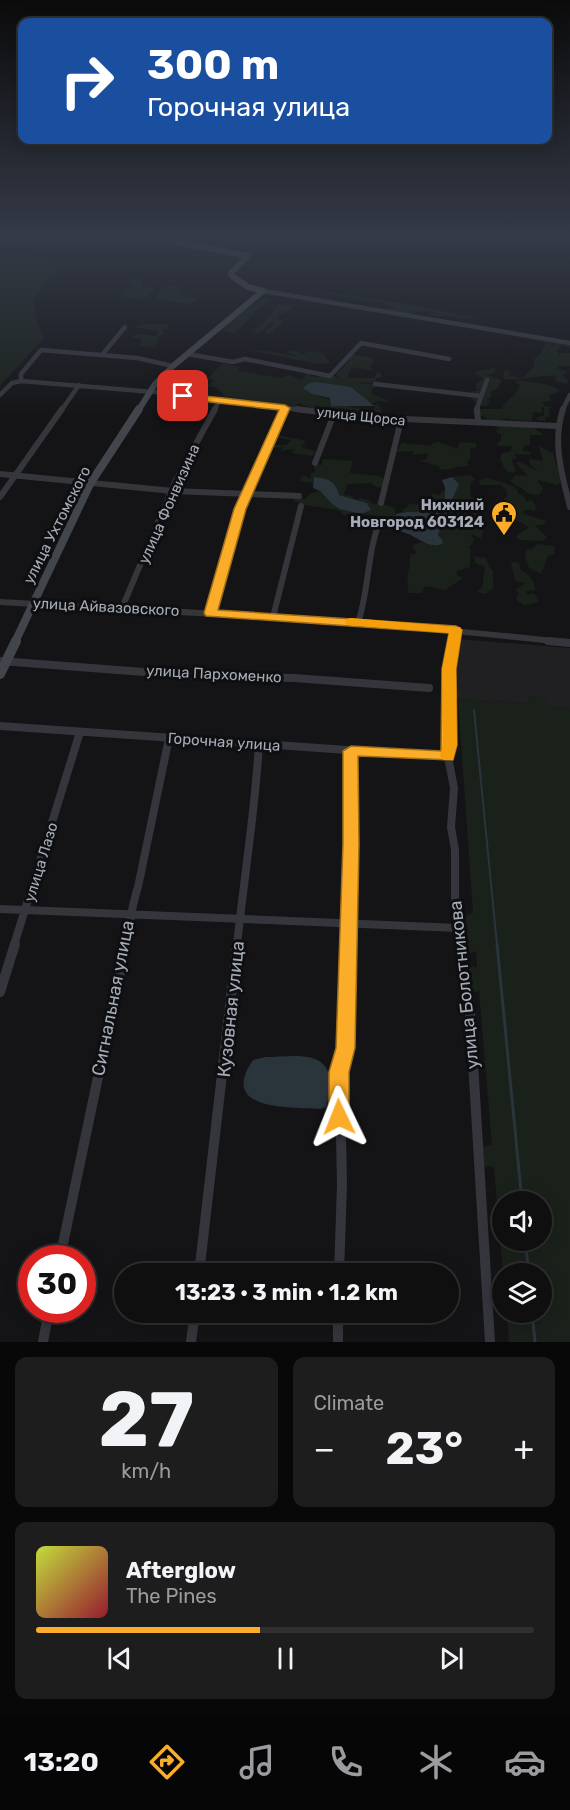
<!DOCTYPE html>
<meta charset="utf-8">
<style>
:root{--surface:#0f0f10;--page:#1d1d1e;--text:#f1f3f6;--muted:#9b9c9f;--line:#2f2f30;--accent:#fbac28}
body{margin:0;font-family:Rubik,sans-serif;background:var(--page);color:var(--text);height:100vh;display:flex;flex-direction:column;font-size:22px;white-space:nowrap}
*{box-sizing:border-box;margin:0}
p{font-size:20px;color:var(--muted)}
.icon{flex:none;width:33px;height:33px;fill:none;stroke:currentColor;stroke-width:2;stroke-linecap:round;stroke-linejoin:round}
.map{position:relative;height:1342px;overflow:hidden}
.panel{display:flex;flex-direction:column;gap:15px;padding:15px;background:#080809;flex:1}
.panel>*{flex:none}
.hud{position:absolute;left:18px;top:18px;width:534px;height:126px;border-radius:12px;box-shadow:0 3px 15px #0003,0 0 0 2px var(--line);background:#1a4fa0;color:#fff;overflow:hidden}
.controls{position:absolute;left:492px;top:1191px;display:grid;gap:12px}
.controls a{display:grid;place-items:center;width:60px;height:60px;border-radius:50%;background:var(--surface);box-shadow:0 3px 15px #0003,0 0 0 2px var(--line);font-size:30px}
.speed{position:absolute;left:18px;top:1245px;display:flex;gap:12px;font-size:30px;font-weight:700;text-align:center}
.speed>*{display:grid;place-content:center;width:78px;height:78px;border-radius:50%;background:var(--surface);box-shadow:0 3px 15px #0003,0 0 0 2px var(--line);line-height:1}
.speed .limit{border:9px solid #d22;background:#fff;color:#111}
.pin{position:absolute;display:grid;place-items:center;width:51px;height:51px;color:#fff;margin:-26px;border-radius:12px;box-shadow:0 3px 9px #0006}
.me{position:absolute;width:66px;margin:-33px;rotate:358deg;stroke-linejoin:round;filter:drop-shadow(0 0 4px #0008)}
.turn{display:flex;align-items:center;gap:21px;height:126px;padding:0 30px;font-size:27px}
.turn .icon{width:78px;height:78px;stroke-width:2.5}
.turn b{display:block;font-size:42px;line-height:51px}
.big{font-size:45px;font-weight:700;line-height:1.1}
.panel .card{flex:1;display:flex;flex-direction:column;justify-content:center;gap:9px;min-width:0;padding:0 21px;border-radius:12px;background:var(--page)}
.panel .dial{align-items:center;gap:0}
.dial b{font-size:78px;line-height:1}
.song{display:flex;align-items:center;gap:18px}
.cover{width:72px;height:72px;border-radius:9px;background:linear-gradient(135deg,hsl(70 70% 55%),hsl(350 70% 35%))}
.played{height:6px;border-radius:3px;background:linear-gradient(90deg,var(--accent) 45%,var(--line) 45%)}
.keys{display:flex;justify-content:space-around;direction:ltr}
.heat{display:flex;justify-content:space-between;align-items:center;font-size:33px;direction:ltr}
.panel .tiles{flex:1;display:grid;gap:15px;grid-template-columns:1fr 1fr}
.card:last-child{grid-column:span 2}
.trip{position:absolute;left:114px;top:1263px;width:345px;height:60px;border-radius:30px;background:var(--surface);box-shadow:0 3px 15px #0003,0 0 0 2px var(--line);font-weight:700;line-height:60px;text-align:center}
.tabs{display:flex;height:96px;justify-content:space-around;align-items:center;background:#060606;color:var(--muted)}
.tabs .icon{width:42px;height:42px}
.tabs .current{color:var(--accent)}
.tabs b{font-size:27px;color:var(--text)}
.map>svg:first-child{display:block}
</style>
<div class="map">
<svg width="570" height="1342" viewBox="0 0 570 1342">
<rect width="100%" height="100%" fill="#141416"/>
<!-- built -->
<path fill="#202023" d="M457,639L570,648V709L545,705V698L528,697L529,703L457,699Z"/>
<!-- green -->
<path fill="#1a211b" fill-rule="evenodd" d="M6,252L65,258L67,262L49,278L34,299L36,319L44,338L0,386V257Z
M136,279L142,281V286L139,287L156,288L143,300L119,296L126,288L135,287L127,282Z
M175,285L179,286L178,291L188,297L198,299L190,304L161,300L156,297L161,289Z
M313,290L413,305L476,318L460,319L445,315L441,317L429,315L434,312L421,311L406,315L375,308L394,309L387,304L371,301L368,303L364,300L326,294Z
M264,298H268L269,301L258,309L234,334L223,331L232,319Z
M279,304L293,306L283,314L277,313L279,317H273L284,322L277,328H272L275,330L270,334L265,333L267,329L272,328L270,327L274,323L268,324L269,325L260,332H252L268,318Z
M168,324V329H162L164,334L159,336L155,347L137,346L141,344V339L130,337L138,334L156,336L158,333L157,331L134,327C143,323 156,325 168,324Z
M533,338L550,339L551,346H554L556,341L570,342V348L562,345L557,350L559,357L561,353H570V366H559L557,369L567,371L563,376L569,380L568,383L564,384L554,380L558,376C540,374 524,381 504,379L503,375L505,370L511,371L509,375L522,378L534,367V359L543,352L541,351L545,344L543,341L532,340Z
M261,350L295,356L297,355L287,353L290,350L301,352L300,355L311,351L323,353L330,363L317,364L254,351Z
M352,354L372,358L374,361L369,366L373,371L353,367L348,374L349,378H375L376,372L381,373L382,377L376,378V383L354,382L376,385L377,386L372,389V394L391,402L379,401L372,404L360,397L357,391L312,394L354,408L373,409L375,408L374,405L379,404L382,412L374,415L347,414L345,411H320L298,403L295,408L222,400L224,395L217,388L206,386L214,380L207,379L223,363L240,367L238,371L280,378L290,375L301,380L307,374L314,377L331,375L339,378L336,374L347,363Z
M493,368L496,369L494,373L487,375L502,380L497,389L491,391V397L486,400L491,401L486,406H480L479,402H474L470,396L472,394L469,392L480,390L476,389V384L483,379L474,372Z
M517,380C532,383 548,382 561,391L549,395L551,401L543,402L545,406L552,407L549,409L550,417H546L545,421L537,420V417L544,416V407H542L541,413L533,412L532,421L511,420L507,418L499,422L531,426L544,435H530V445L524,446L522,450L530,452V455L514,454L517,458L512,460L516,471L512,473L506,471L500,459L502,453L511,451L512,446H498L497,443L501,441V434L497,433L496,430L500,428L489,425L493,422L479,414L480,409H502V406C508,400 517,394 520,385L516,383Z
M276,435L303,440L306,443L301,446L303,448L316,451L313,456L292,453L295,449L279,451L284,447L272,448L270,445H287L291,440L276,437Z
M438,442L458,449L459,442L476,443V447L471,448L470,459L467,463L469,466C458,465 450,471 440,469L438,466L420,461L427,459L428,453L413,455V451L395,452L402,443L432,446L431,444Z
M539,446L553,453L561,481L558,485L537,480L543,489L539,495L530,494L510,481L516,475L528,476L516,463L518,461L539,472L530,464L529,459L543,461Z
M326,459L353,461L350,473L380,476L384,479L383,488L376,487L371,483L347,484L344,495L352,496L354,499L339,495C336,481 328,478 315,477L312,483L299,481L303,475L311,479V474L316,471L314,469L315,464L322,465V460Z
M470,475L475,479C470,483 469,487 471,493L469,494L472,498L482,500L485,522L478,523L484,525L481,539L472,534L471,536L475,539L470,547H466L471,549L470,567L457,571V575L463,578L445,590L425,586L422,593H409C405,581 410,568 410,555L416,553L412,546L420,542L435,546L441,528L451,526L452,500L459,484L452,477Z
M485,478C497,481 506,482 517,489L518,494L524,496L526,502L532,500L537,509L534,511L528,509L521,513L546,521L545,524L535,526L547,537L543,541L520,540L516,536L529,527L513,518L511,511L506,507L504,498L508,495L505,492L507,490L500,485H480L479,481Z
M320,491L332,504L357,513L343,515L339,510L305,505L294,501L293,497L305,499L311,493Z
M442,491H445V510L437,513L403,512V509L407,508L409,504L431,505L432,493L440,495Z
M359,498L369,500L373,504L379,503L395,508V521L385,520L381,516L361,514L371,510L367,503L358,500Z
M537,544L554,546L555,554L548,556L541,574L529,568L525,555L527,549H532Z
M474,556L486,558L489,567L493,570V589L485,594L477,592L482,587L485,567L475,563Z
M514,562L519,563L521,571C529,573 535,582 535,590L526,591V595L534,593L539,602L524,605L517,600L516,596L519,594L515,590L526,583L515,581L511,563Z
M528,697L545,698L546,705L570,709V1342H509L507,1313L542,1312V1274L503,1273L494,1167L484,1166L481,1147L492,1145L479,991L470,993L468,966L477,967L476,951L467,954C459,944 460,930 462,917L473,913L458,699L528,703ZM502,1202H542V1240H502Z"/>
<!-- water -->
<path fill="#2a343b" d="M316,382L351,387L374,406H331L330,398L312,394L303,388L309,383Z
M314,477C328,478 336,481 339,495L367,503L371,510L361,514L340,509L332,504L320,491L313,488Z
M452,477L459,484L452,500L457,505L456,519L451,526L441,528L438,535L443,541L442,544C430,548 424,542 414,537C402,529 391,535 396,514C412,509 429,516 445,510V488L442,480Z
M265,1057C291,1057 329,1048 330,1083C330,1092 329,1099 326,1107L320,1109C289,1107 218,1111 253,1060Z"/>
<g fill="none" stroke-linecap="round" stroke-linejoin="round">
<!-- stream-far1 -->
<path stroke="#2a343b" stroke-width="2" d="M474,710L497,945"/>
<!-- stream -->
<path stroke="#2a343b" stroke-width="3" d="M497,944L522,1202
M525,1240L529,1274
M532,1312L535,1342"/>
<!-- street-far3 -->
<path stroke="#35363c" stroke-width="4.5" d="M263,291L570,343
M187,354L233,362L245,359L330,376L361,343L449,359
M102,355L125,327
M21,381L165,393L308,411
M375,384L480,396
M0,395L12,383L21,381V374L41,350L137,358L173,366
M61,411L79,385
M214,411L219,401
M284,411L285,408
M476,411L487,380
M562,411L570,395"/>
<!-- street-far2 -->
<path stroke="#35363c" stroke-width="6" d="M296,409L359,417L557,426
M477,409L478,421
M563,409C552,443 562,474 570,507
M315,463L334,414
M0,474L173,491L299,496
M0,497L62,409
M381,503L401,420
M0,602C187,612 375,621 562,642
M122,608L175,482L215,409
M211,613L240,509L284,409
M273,617L301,506
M358,623C369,590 367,553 380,520
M454,642L456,630"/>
<!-- street-far1 -->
<path stroke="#35363c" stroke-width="8" d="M454,641L449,669L450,745L448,757L454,788L451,827L455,850V897L461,945
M548,641L570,643
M0,661L196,676L294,678L429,688
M0,726L448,757
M0,909L458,928
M14,945L80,732
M126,945C130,925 131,907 138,887L169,738
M237,945C244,878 255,812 259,744
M349,945L352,844L351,751"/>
<!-- street -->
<path stroke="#35363c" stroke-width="10" d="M461,944L470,1013L490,1342
M0,992L15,944
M60,1258L126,944
M199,1274L237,944
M339,1274L342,1184L340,1088L345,1049L349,944
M338,1312V1342
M43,1342L49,1310
M191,1342L195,1312"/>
<!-- secondary-far2 -->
<path stroke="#43454c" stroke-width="6" d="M151,234L158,239L248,256L231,273L232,276L248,287L263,291
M138,411L155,384L173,366L263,291"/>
<!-- secondary-far1 -->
<path stroke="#43454c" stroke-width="8" d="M15,642L90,484L139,409"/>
<!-- secondary -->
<path stroke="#43454c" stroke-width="10" d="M0,674L16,641"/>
</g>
<!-- sky -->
<linearGradient id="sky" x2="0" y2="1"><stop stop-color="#0b0b0c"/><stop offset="0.56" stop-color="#343a47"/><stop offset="1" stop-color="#343a47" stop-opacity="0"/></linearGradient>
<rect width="570" height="421" fill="url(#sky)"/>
<!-- route -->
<path fill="#fbac28" stroke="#a3701a" stroke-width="1.5" d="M179,393L285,405L290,408L246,509L218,610L456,626L462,630L456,669L457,745L453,760L358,756L359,844L355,1048L349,1072V1117L346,1124L339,1126L332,1124L329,1117V1072L336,1048L343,844V751L351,746L441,751L442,669L449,633L206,616L204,613L234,509L279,410L183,399L179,398Z"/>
<!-- slow -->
<path fill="#f59e0b" d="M351,618L460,627L462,630L456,669L457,745L453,760H443L440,756L443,745L442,669L449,633L347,625L345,622L347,619Z"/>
<!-- icons -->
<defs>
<symbol id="civic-pin" viewBox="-11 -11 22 30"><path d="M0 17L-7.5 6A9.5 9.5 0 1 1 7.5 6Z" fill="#fbac28" stroke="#0f0f11"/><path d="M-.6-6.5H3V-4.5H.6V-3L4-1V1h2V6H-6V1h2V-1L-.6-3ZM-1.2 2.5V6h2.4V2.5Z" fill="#111"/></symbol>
</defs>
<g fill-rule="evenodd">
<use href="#civic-pin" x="489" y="499" width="30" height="40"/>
</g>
<g text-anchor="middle" stroke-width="6" stroke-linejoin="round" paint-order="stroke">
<!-- far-street labels -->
<g font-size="14" fill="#a5acb7" stroke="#0f0f11">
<text transform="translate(361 416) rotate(6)" y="5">улица Щорса</text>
</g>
<!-- street labels -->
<g font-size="15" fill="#a5acb7" stroke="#0f0f11">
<text transform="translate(169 504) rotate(-66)" y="5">улица Фонвизина</text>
<text transform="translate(57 525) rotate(-63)" y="5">улица Ухтомского</text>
<text transform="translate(106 607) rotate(3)" y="5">улица Айвазовского</text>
<text transform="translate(214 674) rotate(3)" y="5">улица Пархоменко</text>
<text transform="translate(224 742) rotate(4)" y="5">Горочная улица</text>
<text transform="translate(41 862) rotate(-73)" y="5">улица Лазо</text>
</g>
<!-- poi labels -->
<g font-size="15" font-weight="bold" fill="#a5acb7" stroke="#0f0f11" text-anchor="end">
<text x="484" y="510">Нижний<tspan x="484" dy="17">Новгород 603124</tspan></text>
</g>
<!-- near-street labels -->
<g font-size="18" fill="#a5acb7" stroke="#0f0f11">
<text transform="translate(464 985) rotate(-96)" y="6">улица Болотникова</text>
<text transform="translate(113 998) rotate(-79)" y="6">Сигнальная улица</text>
<text transform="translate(231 1009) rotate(-84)" y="6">Кузовная улица</text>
</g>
</g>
</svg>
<div class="controls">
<a><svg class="icon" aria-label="sound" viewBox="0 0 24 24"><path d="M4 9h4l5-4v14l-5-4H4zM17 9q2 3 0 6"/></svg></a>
<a><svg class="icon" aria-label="layers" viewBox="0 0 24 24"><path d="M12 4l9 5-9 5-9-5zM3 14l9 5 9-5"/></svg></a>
</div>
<div class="speed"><div class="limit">30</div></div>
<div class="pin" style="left:183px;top:396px;background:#d93025"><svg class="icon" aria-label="arrive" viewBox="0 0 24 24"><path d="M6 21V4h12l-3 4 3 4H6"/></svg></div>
<svg class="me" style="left:339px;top:1117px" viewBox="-20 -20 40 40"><path d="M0-17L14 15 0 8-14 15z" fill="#fbac28" stroke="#fff" stroke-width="4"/></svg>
<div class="trip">13:23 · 3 min · 1.2 km</div>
<div class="hud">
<div class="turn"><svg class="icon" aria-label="right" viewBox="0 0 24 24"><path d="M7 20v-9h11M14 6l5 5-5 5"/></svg><div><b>300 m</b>Горочная улица</div></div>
</div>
</div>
<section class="panel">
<div class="tiles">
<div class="card dial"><b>27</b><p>km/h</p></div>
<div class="card"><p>Climate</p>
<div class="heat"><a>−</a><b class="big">23°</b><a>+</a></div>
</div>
<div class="card">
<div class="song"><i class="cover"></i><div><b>Afterglow</b><p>The Pines</p></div></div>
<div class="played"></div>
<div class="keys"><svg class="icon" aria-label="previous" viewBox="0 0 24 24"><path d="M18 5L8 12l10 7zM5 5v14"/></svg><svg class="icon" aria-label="pause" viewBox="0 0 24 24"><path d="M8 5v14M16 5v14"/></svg><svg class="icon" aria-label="next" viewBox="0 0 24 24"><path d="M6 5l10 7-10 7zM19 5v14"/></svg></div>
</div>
</div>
</section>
<nav class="tabs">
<b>13:20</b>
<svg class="icon current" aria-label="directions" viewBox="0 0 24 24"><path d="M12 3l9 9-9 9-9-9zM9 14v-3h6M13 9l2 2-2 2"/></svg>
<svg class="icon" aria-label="music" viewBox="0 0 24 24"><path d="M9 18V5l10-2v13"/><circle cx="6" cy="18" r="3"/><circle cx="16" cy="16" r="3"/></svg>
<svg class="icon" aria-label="phone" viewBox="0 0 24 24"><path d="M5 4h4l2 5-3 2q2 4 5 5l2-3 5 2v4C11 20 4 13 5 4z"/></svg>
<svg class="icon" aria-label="climate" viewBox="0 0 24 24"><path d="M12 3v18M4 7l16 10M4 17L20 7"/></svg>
<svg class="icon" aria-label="car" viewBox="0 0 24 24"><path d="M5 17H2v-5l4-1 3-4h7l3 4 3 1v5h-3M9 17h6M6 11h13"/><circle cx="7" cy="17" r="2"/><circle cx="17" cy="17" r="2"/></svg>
</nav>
